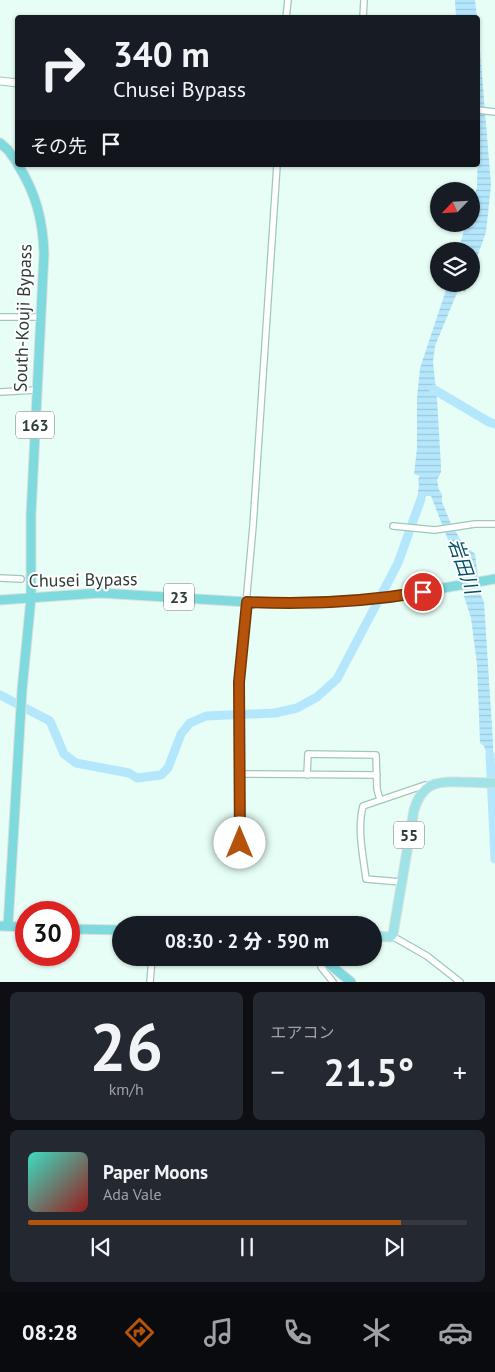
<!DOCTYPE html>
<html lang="ja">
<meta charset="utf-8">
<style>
:root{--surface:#171b24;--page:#242831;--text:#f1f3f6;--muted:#9ea1a6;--line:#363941;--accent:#b45309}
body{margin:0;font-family:"PT Sans","Noto Sans JP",sans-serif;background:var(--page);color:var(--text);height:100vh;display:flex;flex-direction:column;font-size:19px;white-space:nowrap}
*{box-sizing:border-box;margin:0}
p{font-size:16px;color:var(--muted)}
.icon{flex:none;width:28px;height:28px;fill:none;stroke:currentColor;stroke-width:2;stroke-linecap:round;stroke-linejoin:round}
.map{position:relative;height:982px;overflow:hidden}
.drawer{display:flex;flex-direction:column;gap:10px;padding:10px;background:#0d0f14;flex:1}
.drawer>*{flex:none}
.banner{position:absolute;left:15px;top:15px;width:465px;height:152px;border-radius:5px;box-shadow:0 1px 4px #0004;background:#171b24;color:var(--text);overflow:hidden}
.needle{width:32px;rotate:245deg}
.tools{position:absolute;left:430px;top:182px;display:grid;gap:10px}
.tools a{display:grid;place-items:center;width:50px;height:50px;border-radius:50%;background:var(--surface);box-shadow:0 1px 4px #0004;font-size:25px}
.speed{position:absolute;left:15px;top:901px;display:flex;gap:10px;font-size:25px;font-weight:700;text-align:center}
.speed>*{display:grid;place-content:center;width:65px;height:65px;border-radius:50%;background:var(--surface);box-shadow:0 1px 4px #0004;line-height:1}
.speed .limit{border:8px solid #d22;background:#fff;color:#111}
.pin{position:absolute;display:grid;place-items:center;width:42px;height:42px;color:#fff;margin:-21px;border:2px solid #fff;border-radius:50%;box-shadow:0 1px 5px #0007}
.me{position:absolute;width:55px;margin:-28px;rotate:0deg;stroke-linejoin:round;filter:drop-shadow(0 0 4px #0008)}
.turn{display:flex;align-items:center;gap:18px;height:105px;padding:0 15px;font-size:22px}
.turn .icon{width:65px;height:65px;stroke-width:2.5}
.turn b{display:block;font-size:35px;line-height:42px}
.then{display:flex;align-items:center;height:48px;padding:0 15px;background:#0003;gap:10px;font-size:19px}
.big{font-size:38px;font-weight:800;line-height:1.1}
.drawer .widget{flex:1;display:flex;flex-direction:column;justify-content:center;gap:8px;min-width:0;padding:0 18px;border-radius:8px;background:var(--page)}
.drawer .dial{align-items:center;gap:0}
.dial b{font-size:65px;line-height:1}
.song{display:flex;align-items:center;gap:15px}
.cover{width:60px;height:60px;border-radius:8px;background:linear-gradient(135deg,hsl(170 70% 55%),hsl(0 70% 35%))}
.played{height:5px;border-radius:2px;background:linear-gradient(90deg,var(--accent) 85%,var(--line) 85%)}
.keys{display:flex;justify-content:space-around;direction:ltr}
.heat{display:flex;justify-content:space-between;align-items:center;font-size:28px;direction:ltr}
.drawer .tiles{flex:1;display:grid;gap:10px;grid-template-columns:1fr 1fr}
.widget:last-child{grid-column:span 2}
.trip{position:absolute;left:112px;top:916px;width:270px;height:50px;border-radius:25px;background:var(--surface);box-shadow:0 1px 4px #0004;font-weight:800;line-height:50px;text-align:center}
.menu{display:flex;height:80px;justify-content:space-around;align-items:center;background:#090b0e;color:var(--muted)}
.menu .icon{width:35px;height:35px}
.menu .current{color:var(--accent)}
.menu b{font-size:22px;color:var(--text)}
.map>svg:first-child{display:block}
</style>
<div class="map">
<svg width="495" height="982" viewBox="0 0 495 982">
<defs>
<pattern id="water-rules" width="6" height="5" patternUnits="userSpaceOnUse" patternTransform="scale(1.25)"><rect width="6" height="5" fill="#b5e7fc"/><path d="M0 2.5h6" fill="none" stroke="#9cc7d9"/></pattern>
</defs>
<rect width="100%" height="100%" fill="#e6fef6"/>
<!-- water -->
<path fill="url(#water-rules)" d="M455,0H475L477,17H456Z
M478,26L491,185L486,232L471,274V251H458L466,224H471V206L477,187L478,144Z
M448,284H468L465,292L459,288L435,346L433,362L437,399L441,466V472L437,480L439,490L442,494V502L451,524L462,542L475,554L480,593L484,602L493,742V772L484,746L480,743L477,664L471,618L449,549L450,545L431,496H426L415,513L419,485L418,479L420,476L414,474L417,448V398L420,368Z"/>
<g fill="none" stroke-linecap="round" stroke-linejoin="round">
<!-- river -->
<path stroke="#b5e7fc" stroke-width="9" d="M433,389L489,422L495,424
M0,695L50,721L64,754L76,763L129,773L137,778L161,775L168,768L181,734L190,723L206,716L275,713L297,708L317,697L337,679L398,563L421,499
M490,754L495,859"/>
<defs>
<path id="minor" d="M286,18L288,0
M363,18L364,0
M478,110L495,112
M0,317H41
M0,392L37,390
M393,526L435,530L475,524H495
M0,578L21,579
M240,774L377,775
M307,775L308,754L376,755L377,789L380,800
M240,855L239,682L253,526L277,165
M401,882L366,879C363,855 357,829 363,806L425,785L428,787
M392,936L427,956L460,982
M323,958L321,967L333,982
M150,982L152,958"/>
<path id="tertiary" d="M0,81L18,83"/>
<path id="primary" d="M374,936L390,937L393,934L414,810C422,784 435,781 459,782C471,782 483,783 495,783"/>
<path id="trunk" d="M0,143L8,150L18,164
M0,600L100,593L247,602L318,604L392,597L495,579
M0,926L26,927
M8,926L22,690L31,598V515L44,254C43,221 36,193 18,165
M69,929L121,930
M322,958L351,982"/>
</defs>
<!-- minor casing -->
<use href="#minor" stroke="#a0c7bb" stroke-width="8"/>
<!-- tertiary casing -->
<use href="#tertiary" stroke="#a0c7bb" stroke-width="9"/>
<!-- primary casing -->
<use href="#primary" stroke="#dde0df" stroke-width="11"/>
<!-- trunk casing -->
<use href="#trunk" stroke="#dde0df" stroke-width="11"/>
<!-- minor -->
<use href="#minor" stroke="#fff" stroke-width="5.5"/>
<!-- tertiary -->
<use href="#tertiary" stroke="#fff" stroke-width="7"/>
<!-- primary -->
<use href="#primary" stroke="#9fe3e6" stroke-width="9"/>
<!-- trunk -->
<use href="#trunk" stroke="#7fdade" stroke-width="9"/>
</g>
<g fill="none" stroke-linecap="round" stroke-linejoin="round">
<defs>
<path id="route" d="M240,843L239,682L247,602C307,605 364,602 423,592"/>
</defs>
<!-- route casing -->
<use href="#route" stroke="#753606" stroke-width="12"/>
<!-- route -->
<use href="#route" stroke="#b45309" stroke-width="9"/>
</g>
<g text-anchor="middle" stroke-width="4" stroke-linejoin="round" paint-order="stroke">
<!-- shield labels -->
<g fill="#fff" stroke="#6c7774" stroke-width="1">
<rect x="16" y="411.5" width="38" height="27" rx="4"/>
<rect x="164" y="583.5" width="30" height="27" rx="4"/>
<rect x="394" y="821.5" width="30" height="27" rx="4"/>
</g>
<g font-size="16" font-weight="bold" fill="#2d3d38">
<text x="35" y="431">163</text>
<text x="179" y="603">23</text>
<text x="409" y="841">55</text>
</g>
<!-- street labels -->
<g font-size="18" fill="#2d3d38" stroke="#fff">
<text transform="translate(23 318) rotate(-88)" y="6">South-Kouji Bypass</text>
<text transform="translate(83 580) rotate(-1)" y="6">Chusei Bypass</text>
</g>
<!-- water labels -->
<g font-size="19" font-style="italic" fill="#025269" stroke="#fff">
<text transform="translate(464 566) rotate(71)" y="7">岩田川</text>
</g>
</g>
</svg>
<div class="tools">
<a><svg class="needle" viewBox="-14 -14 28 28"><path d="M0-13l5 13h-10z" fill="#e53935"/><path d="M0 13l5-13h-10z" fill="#9ea1a6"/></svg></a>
<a><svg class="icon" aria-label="layers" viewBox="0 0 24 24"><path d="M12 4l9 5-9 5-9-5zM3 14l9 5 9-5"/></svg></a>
</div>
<div class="speed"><div class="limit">30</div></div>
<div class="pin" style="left:423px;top:592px;background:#d93025"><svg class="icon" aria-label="arrive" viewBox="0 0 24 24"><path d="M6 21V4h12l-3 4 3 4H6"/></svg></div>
<svg class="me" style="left:240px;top:843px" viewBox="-20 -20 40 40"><circle r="19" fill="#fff"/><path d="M0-13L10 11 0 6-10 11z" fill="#b45309"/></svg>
<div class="trip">08:30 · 2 分 · 590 m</div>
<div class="banner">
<div class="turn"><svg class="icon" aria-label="right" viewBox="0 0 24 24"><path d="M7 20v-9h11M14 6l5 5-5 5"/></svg><div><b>340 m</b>Chusei Bypass</div></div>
<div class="then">その先<svg class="icon" aria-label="arrive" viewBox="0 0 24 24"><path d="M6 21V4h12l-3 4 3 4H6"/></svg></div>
</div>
</div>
<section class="drawer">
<div class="tiles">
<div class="widget dial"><b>26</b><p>km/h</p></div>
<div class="widget"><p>エアコン</p>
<div class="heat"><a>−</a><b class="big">21.5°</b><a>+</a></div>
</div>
<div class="widget">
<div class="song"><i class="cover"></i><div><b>Paper Moons</b><p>Ada Vale</p></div></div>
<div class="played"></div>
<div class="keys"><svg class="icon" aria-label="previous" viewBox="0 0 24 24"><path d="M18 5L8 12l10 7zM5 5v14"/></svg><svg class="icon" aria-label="pause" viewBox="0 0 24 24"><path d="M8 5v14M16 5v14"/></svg><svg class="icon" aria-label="next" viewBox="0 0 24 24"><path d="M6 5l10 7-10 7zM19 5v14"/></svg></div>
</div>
</div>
</section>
<nav class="menu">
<b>08:28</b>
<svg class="icon current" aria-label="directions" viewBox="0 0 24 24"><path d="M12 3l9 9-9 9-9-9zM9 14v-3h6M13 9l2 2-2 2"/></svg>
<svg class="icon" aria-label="music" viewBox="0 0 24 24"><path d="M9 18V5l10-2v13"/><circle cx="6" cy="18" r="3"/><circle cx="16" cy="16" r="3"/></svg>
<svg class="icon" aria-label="phone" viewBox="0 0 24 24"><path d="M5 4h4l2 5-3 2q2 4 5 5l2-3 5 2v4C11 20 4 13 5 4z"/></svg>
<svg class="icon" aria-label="climate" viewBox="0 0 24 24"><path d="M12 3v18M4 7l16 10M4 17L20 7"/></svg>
<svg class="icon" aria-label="car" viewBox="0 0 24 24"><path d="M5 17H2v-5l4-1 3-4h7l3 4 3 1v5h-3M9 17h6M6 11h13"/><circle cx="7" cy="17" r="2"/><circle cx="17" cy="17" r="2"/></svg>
</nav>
